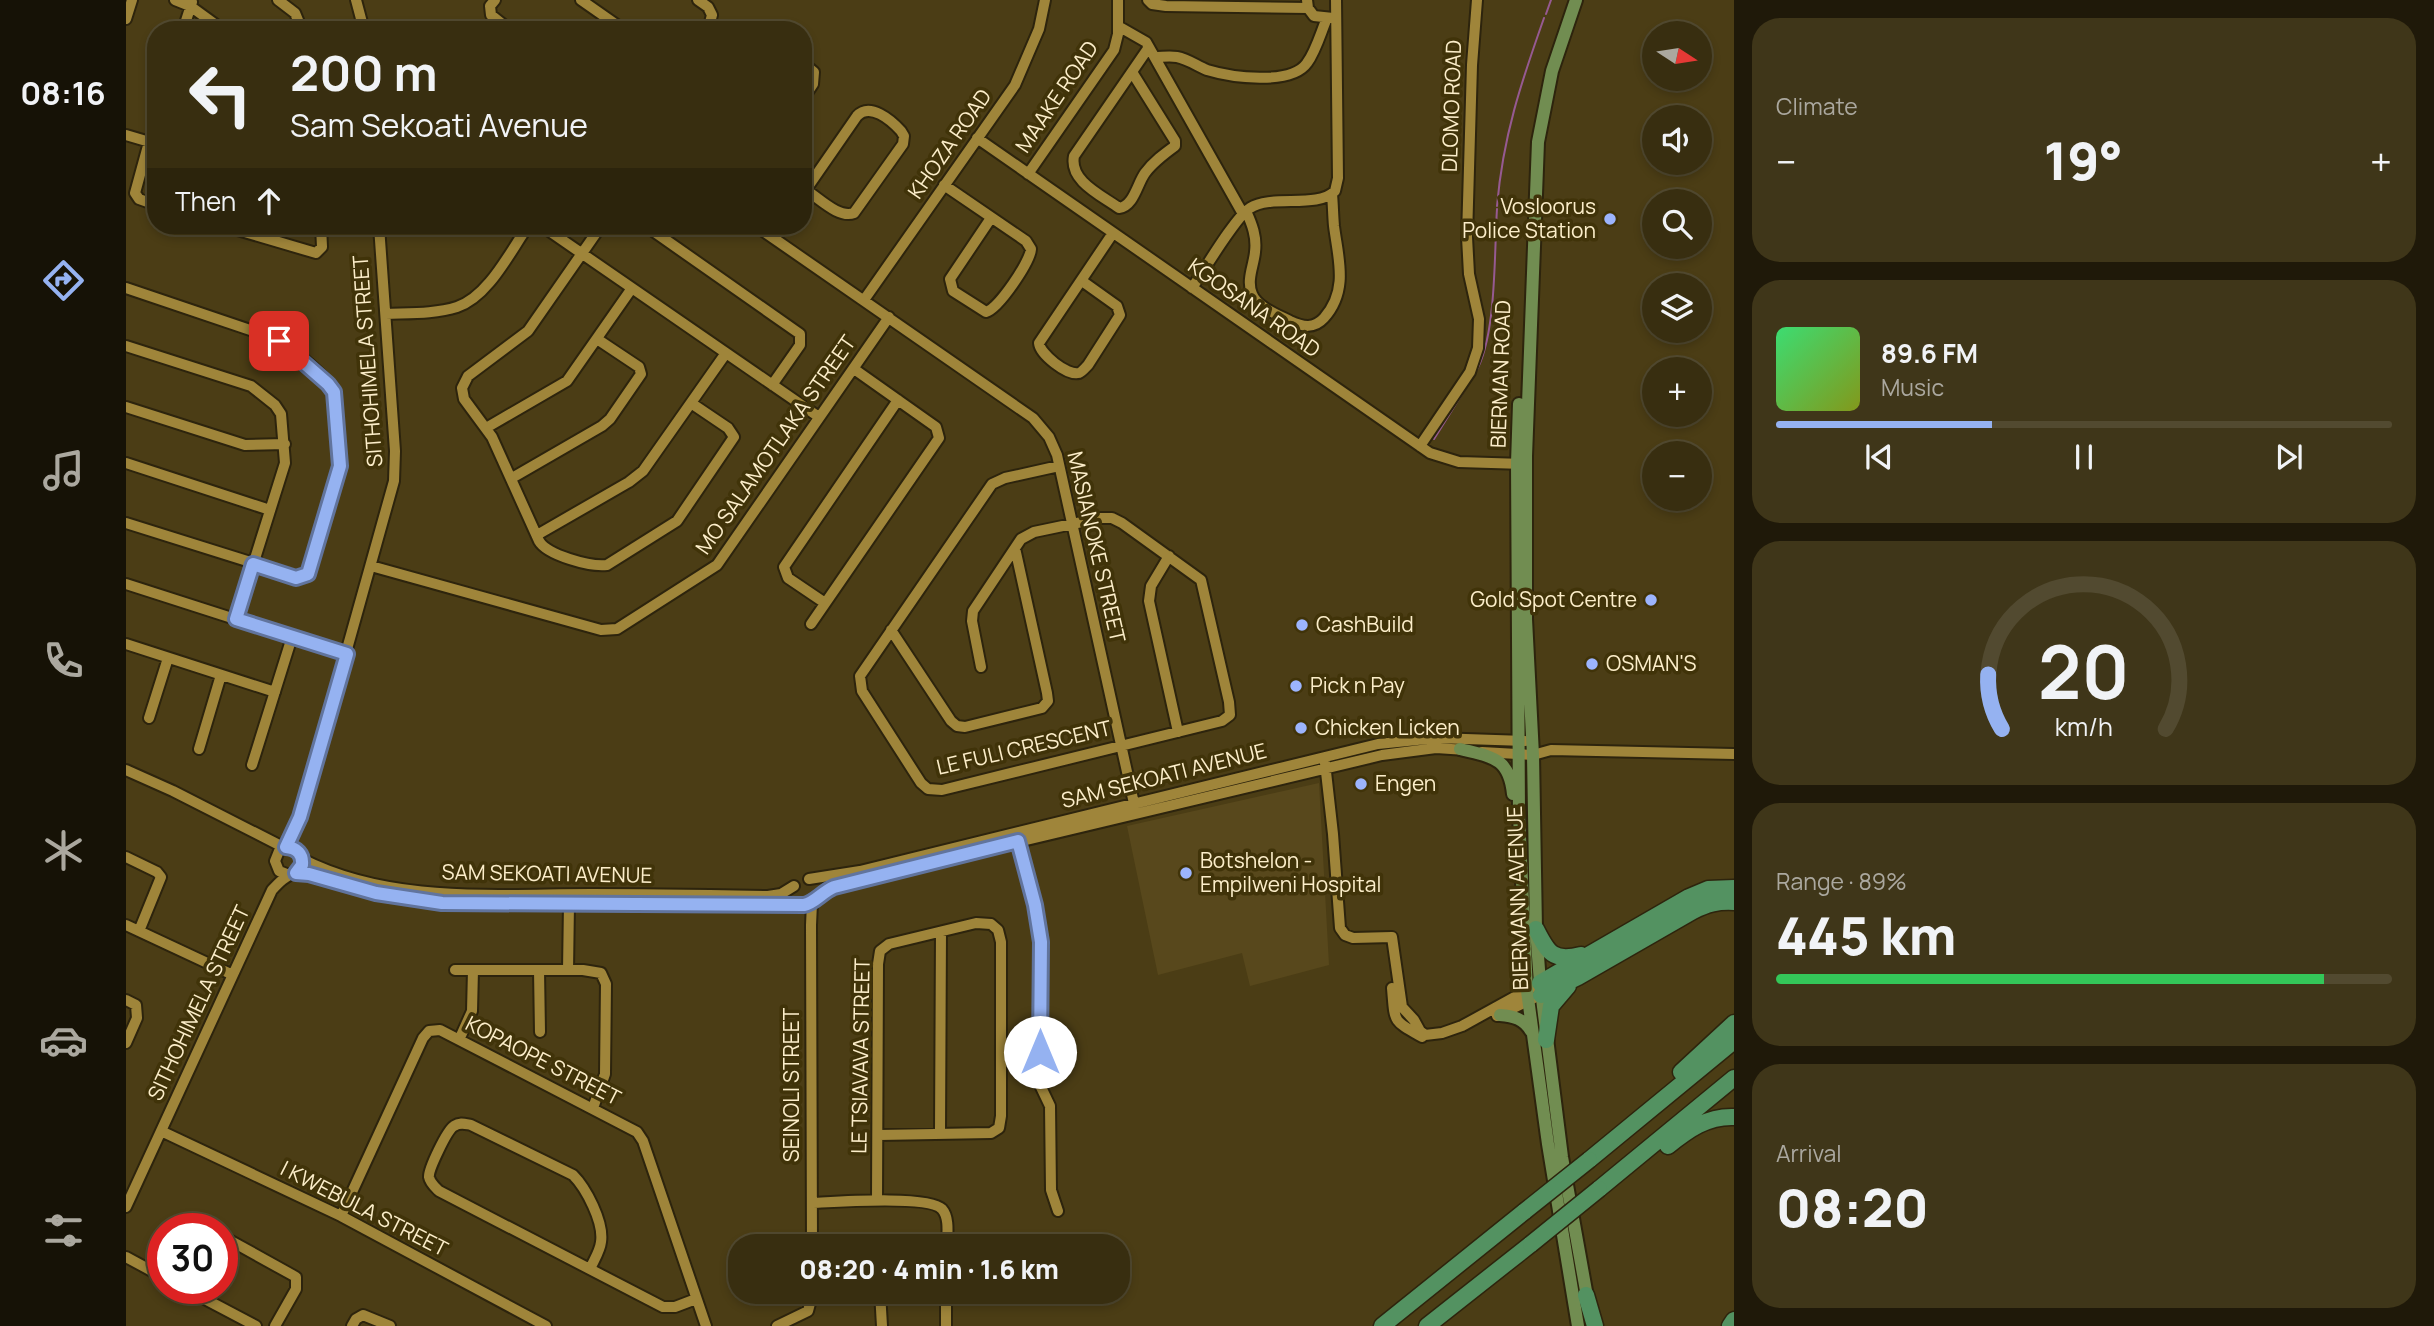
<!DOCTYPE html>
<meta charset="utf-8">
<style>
:root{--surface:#382e10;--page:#3f3619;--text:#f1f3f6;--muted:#aba89f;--line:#524a30;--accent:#95b2f1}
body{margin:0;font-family:Manrope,sans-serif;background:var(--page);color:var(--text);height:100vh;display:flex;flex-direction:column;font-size:26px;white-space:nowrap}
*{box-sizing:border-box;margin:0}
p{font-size:23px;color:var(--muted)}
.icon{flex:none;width:38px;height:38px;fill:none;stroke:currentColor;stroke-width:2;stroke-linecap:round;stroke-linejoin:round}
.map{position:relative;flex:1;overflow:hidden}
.details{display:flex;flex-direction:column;gap:18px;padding:18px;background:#1f1909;width:700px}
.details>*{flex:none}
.banner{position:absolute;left:21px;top:21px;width:665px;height:214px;border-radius:28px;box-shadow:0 4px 10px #0003,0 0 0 2px var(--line);background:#382e10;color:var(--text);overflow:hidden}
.needle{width:46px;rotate:102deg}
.fabs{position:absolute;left:1516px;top:21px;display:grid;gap:14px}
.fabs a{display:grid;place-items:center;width:70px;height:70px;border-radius:50%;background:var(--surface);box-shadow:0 4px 10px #0003,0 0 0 2px var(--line);font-size:35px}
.speed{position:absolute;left:21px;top:1213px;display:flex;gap:14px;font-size:35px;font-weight:700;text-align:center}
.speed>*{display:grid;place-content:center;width:91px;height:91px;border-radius:50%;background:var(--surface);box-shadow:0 4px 10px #0003,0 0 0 2px var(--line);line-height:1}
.speed .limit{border:10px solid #d22;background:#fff;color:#111}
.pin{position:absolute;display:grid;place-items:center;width:60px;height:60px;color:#fff;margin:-30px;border-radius:14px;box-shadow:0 4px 10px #0006}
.me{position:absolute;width:77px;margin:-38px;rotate:0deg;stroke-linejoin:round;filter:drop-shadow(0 0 5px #0008)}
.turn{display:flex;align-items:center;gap:24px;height:147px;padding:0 28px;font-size:32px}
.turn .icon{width:91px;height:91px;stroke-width:2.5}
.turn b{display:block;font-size:49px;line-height:60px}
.then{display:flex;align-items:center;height:66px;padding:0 28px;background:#0003;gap:14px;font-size:26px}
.big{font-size:52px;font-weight:800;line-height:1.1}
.details .tile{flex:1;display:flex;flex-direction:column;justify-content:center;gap:10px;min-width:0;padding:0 24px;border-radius:28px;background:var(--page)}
.details .dial{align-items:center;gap:0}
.dial svg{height:182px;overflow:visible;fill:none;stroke:var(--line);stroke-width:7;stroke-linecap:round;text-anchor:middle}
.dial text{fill:var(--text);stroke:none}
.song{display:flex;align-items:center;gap:21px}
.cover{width:84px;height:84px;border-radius:10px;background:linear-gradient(135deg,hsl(140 70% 55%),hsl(70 70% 35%))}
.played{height:7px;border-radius:4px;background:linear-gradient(90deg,var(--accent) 35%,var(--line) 35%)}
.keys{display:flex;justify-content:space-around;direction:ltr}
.heat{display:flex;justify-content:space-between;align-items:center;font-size:38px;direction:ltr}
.charge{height:10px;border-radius:5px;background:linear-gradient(90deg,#34c759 89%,var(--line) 0)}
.trip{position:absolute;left:602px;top:1234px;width:402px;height:70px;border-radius:28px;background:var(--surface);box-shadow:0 4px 10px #0003,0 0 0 2px var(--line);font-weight:800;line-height:70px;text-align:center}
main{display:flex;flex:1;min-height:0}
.dock{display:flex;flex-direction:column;width:126px;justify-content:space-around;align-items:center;background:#161206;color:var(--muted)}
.dock .icon{width:49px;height:49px}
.dock .current{color:var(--accent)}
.dock b{font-size:32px;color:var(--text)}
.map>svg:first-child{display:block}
</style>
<main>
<nav class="dock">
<b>08:16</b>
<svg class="icon current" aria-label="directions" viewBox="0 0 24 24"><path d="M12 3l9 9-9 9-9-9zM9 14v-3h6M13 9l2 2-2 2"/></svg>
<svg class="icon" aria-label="music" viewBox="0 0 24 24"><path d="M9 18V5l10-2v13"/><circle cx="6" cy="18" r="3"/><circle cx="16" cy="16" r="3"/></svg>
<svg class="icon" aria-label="phone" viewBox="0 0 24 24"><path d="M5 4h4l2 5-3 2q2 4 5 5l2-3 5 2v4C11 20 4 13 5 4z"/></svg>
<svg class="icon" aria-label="climate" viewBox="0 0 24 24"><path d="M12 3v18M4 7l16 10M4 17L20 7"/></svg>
<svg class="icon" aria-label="car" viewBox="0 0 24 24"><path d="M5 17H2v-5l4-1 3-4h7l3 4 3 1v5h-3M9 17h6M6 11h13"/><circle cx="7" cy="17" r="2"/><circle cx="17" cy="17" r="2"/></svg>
<svg class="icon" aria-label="filters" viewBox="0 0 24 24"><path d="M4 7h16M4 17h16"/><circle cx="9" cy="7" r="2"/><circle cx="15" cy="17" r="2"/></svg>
</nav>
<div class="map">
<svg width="1608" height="1326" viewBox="0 0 1608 1326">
<rect width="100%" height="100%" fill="#4b3d15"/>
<!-- built -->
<path fill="#58481c" d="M1193,783L1203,965L1124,986L1116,953L1032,975L1001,826Z"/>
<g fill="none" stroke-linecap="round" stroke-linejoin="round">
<!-- stream -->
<path stroke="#965a91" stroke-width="2" d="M1420,14L1425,0
M1371,206C1377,136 1395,83 1418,18
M1349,373C1371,337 1368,253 1371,209
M1308,439L1346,378"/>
<defs>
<path id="minor" d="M49,0L64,6L97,30
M152,0L169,13L176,30
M230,0L238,30
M369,0L364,6L365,15L384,30
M455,0L498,30
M572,0L582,7L586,15L582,30
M1022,0L1026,4L1040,6L1182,8
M1181,0L1182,8L1188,16L1207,18
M0,19L6,0
M992,26L1020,42L1117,214
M57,30L66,2
M1029,57C1036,57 1044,56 1051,57C1062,59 1071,66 1081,70C1104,77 1165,86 1181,63C1190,51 1195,32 1201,18
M677,63L688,72L687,84L677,99
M1006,72L1049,141V146C1038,154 1027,162 1019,173C1011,184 1008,206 993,208C975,195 943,181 948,156L1023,47
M0,135L27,143
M851,138L1304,453L1333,462L1398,464
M23,142L9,193L13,199L30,205
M902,174L988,50L992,34V0
M818,185L900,241L905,249C904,262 873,308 860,312L827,291L824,279L865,218
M677,194L731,116C744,102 765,120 775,131L778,136L777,144L728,213C713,219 693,198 680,190
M1120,211C1126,224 1131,237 1129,252C1128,265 1120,280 1126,294C1131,307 1152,315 1164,321C1177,327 1188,329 1198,318C1223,290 1212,258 1208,226C1207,215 1207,205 1206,194
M98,226L190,253L196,247L195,226
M416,226L693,417
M475,226L402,331L342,376L336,388L338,399L366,437L413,541C421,555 464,567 481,565L551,521L608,437L602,428L565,403
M520,226L674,334V345L646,385
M630,226L907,418L923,437L931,455L1009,808
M647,237L655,226
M956,281L991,306L994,315L962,365C959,368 956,372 953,373C941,376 914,354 913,343L987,233
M0,288L145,337C164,346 198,373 208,392L213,466L183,571L175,578L0,523
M1066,288C1077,272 1110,216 1124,208C1146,194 1191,209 1209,191L1212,178L1210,0
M738,300L889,85L913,29L919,0
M260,314C282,313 309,314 331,307C362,297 384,252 402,226
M0,346L125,386L149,405L155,414L159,463L110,619
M0,407L119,445L159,444
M360,428L441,381L506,288
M1294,446L1344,372L1352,348L1353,319L1343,274L1341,237L1346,65L1351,0
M0,463L144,510
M386,478L476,426L484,419L515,374L513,367L471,339
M411,535L503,482L517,471L600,353
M1043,556L1025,586L1023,601L1052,732
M245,566L475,630L491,629L591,565L763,317
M0,584L221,655
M699,603L662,578L658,567L772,400
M685,624L813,438L810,427L728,369
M765,630L825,721L831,726L839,727L916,708L922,701L921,693L889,548
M0,644L149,692
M855,667L846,621L847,611L895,539L908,532L975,518H986L996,523L1075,580L1103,702L1104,715L1096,721L816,790L802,789L795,783L736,691L734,676L866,484L879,478L933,466
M23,718L42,658
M73,749L95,675
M1356,752L1407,755L1425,750L1608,754
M1199,763L1207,834L1214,928L1219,935L1227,938L1266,937L1276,1007L1288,1020L1294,1031L1299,1035L1316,1033L1336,1026L1405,988
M126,765L166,637
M0,770L47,791L159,848
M892,841L909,905L915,942L914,1085L924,1106L925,1190L932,1211
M160,847L174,817L268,481L269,451L253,226
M0,857L31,872L35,877L13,931
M176,859C264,904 370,894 465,894C524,894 583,895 642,896L655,894L668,886
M170,873L188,875L275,898L316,903H674
M683,879L734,871L1252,744L1310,738L1399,741
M692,895L708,887L737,879L1256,755L1310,748L1340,750
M686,903L685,925L686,1246
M0,925L107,975
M329,970H457L475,973L480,984L479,1074L467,1108
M413,970L414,1032
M442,970L443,904
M1266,988C1269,1023 1266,1020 1296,1037
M0,1000L10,1005L11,1018L0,1043
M1371,1016L1410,997
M333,1040L346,1011L347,970
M35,1131L215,1216L420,1326
M814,1133L815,932
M751,1200L752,964L754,951L763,944L850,923L865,924L872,930L875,942V1116L873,1128L865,1133L753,1135
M686,1203C708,1202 803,1195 816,1209C824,1218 821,1235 821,1246
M0,1207L146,890C150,886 154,881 159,878C170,870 181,868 173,852L160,847L153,851L149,861L153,871L163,875
M215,1216L297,1038L303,1031L314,1030L511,1132L517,1141L580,1326
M96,1236L170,1277V1289L149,1326
M0,1257L37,1277
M464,1269C468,1260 474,1251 475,1242C478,1222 460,1188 447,1175L345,1125C339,1124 334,1122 328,1126C321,1130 302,1170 303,1177C304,1183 309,1187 313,1191L537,1307H549L570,1299
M58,1288L130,1326
M754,1292L756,1326
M226,1326L230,1319L237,1315L264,1326
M651,1326L682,1311L687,1292
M820,1326V1292"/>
<path id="major" d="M1450,0L1426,71L1412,142L1400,456V619L1407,755L1410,929L1414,983L1436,1157L1462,1302
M1393,404L1391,463L1393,815L1401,991L1422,1144L1452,1326
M1334,749C1366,757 1383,757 1387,794
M1374,1015C1388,1016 1398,1019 1405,1031"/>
<path id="highway" d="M1410,929C1422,953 1427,962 1455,955
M1414,983L1563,897L1582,889L1608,888
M1415,995L1452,977L1567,911C1581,904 1592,901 1608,902
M1420,1040L1425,1006L1442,986
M1555,1072L1608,1023
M1542,1146C1562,1130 1581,1116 1608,1117
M1463,1160L1608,1041
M1473,1189L1608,1078
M1460,1295L1469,1326
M1256,1326L1399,1211
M1301,1326L1405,1244
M1604,1326L1608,1320"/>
</defs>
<!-- minor casing -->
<use href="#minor" stroke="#2d240d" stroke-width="14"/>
<!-- major casing -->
<use href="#major" stroke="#2d240d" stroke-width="16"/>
<!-- highway casing -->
<use href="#highway" stroke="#2d240d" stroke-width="19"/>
<!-- minor -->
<use href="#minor" stroke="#9f853a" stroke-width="10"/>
<!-- major -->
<use href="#major" stroke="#718d51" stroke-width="12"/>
<!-- highway -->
<use href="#highway" stroke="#539261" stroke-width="16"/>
<defs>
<path id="highway-bridge" d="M1399,1211L1463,1160
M1405,1244L1473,1189"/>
</defs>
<!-- highway-bridge casing -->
<use href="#highway-bridge" stroke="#2d240d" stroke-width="19" stroke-linecap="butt"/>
<!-- highway-bridge -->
<use href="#highway-bridge" stroke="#539261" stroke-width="16"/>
</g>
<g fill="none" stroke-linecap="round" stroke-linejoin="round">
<defs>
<path id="route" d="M153,341L202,384L208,392L214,466L182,574L170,578L127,564L110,619L221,654L174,817L160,847C171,848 177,854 176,865L170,873L183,874L250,893L316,903L678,905C689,903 696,892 708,887L892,841L909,905L915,942L914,1052"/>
</defs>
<!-- route casing -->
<use href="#route" stroke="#61749d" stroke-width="18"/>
<!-- route -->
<use href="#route" stroke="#95b2f1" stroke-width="12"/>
</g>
<!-- markers -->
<g fill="#9cb4fd" stroke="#403309" stroke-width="2.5">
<circle cx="1484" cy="219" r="7"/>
<circle cx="1525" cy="600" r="7"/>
<circle cx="1176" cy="625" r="7"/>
<circle cx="1466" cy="664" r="7"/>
<circle cx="1170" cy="686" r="7"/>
<circle cx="1175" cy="728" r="7"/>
<circle cx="1235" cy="784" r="7"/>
<circle cx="1060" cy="873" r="7"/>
</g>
<g text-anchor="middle" stroke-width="7" stroke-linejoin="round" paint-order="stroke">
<!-- street labels -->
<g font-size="21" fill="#fceeca" stroke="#403309">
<text transform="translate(931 97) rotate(-56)" y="7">MAAKE ROAD</text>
<text transform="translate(1326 106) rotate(-88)" y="7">DLOMO ROAD</text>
<text transform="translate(824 144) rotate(-55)" y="7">KHOZA ROAD</text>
<text transform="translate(1128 308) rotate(35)" y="7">KGOSANA ROAD</text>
<text transform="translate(242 361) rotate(-94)" y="7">SITHOHIMELA STREET</text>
<text transform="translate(1375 374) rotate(-88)" y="7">BIERMAN ROAD</text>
<text transform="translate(650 445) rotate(-55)" y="7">MO SALAMOTLAKA STREET</text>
<text transform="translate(970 547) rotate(77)" y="7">MASIANOKE STREET</text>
<text transform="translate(898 748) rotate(-13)" y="7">LE FULI CRESCENT</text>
<text transform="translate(1038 776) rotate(-14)" y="7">SAM SEKOATI AVENUE</text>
<text transform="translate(421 874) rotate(1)" y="7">SAM SEKOATI AVENUE</text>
<text transform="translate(1392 898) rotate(-92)" y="7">BIERMANN AVENUE</text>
<text transform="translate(73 1003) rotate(-65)" y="7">SITHOHIMELA STREET</text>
<text transform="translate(735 1056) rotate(-89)" y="7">LE TSIAVAVA STREET</text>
<text transform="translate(417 1061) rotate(27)" y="7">KOPAOPE STREET</text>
<text transform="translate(666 1085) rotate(-90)" y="7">SEINOLI STREET</text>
<text transform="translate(238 1209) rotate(27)" y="7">I KWEBULA STREET</text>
</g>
<!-- poi labels -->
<g font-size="21" fill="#fceeca" stroke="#403309" text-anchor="start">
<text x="1470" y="214" text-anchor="end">Vosloorus<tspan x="1470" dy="24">Police Station</tspan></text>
<text x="1511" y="607" text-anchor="end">Gold Spot Centre</text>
<text x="1190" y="632">CashBuild</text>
<text x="1480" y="671">OSMAN'S</text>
<text x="1184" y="693">Pick n Pay</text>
<text x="1189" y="735">Chicken Licken</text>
<text x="1249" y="791">Engen</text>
<text x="1074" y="868">Botshelon -<tspan x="1074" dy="24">Empilweni Hospital</tspan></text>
</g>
</g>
</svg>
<div class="fabs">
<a><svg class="needle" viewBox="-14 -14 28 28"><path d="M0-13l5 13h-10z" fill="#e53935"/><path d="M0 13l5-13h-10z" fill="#aba89f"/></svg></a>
<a><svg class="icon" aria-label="sound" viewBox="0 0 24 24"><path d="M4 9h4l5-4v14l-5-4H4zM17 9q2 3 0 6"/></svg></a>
<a><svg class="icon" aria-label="search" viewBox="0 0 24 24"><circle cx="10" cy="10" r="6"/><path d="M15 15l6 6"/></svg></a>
<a><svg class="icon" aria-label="layers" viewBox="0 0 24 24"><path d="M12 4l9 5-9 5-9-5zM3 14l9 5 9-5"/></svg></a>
<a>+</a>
<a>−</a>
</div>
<div class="speed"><div class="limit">30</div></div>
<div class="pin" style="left:153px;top:341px;background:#d93025"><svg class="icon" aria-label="arrive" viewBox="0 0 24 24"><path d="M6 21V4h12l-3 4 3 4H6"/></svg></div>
<svg class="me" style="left:914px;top:1052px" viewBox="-20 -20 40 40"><circle r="19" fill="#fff"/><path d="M0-13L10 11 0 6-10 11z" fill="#95b2f1"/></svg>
<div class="trip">08:20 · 4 min · 1.6 km</div>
<div class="banner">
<div class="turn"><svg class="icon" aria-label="left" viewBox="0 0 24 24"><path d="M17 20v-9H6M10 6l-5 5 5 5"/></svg><div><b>200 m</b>Sam Sekoati Avenue</div></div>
<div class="then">Then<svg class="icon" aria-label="ahead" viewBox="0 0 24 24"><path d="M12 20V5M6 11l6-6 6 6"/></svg></div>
</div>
</div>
<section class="details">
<div class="tile"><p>Climate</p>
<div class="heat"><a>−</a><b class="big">19°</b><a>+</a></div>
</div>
<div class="tile">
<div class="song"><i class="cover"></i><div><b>89.6 FM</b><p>Music</p></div></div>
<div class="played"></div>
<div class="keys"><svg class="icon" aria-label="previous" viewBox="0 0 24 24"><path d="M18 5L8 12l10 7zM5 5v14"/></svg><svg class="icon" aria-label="pause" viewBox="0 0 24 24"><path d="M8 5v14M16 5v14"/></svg><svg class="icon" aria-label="next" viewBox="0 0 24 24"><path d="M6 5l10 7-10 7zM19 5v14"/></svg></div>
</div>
<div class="tile dial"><svg viewBox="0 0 100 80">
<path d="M14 69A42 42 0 1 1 86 69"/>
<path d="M14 69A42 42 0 0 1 8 45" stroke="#95b2f1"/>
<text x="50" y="56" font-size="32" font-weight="700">20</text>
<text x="50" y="72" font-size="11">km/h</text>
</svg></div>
<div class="tile"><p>Range · 89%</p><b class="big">445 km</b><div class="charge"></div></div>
<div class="tile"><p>Arrival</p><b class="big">08:20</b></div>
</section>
</main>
